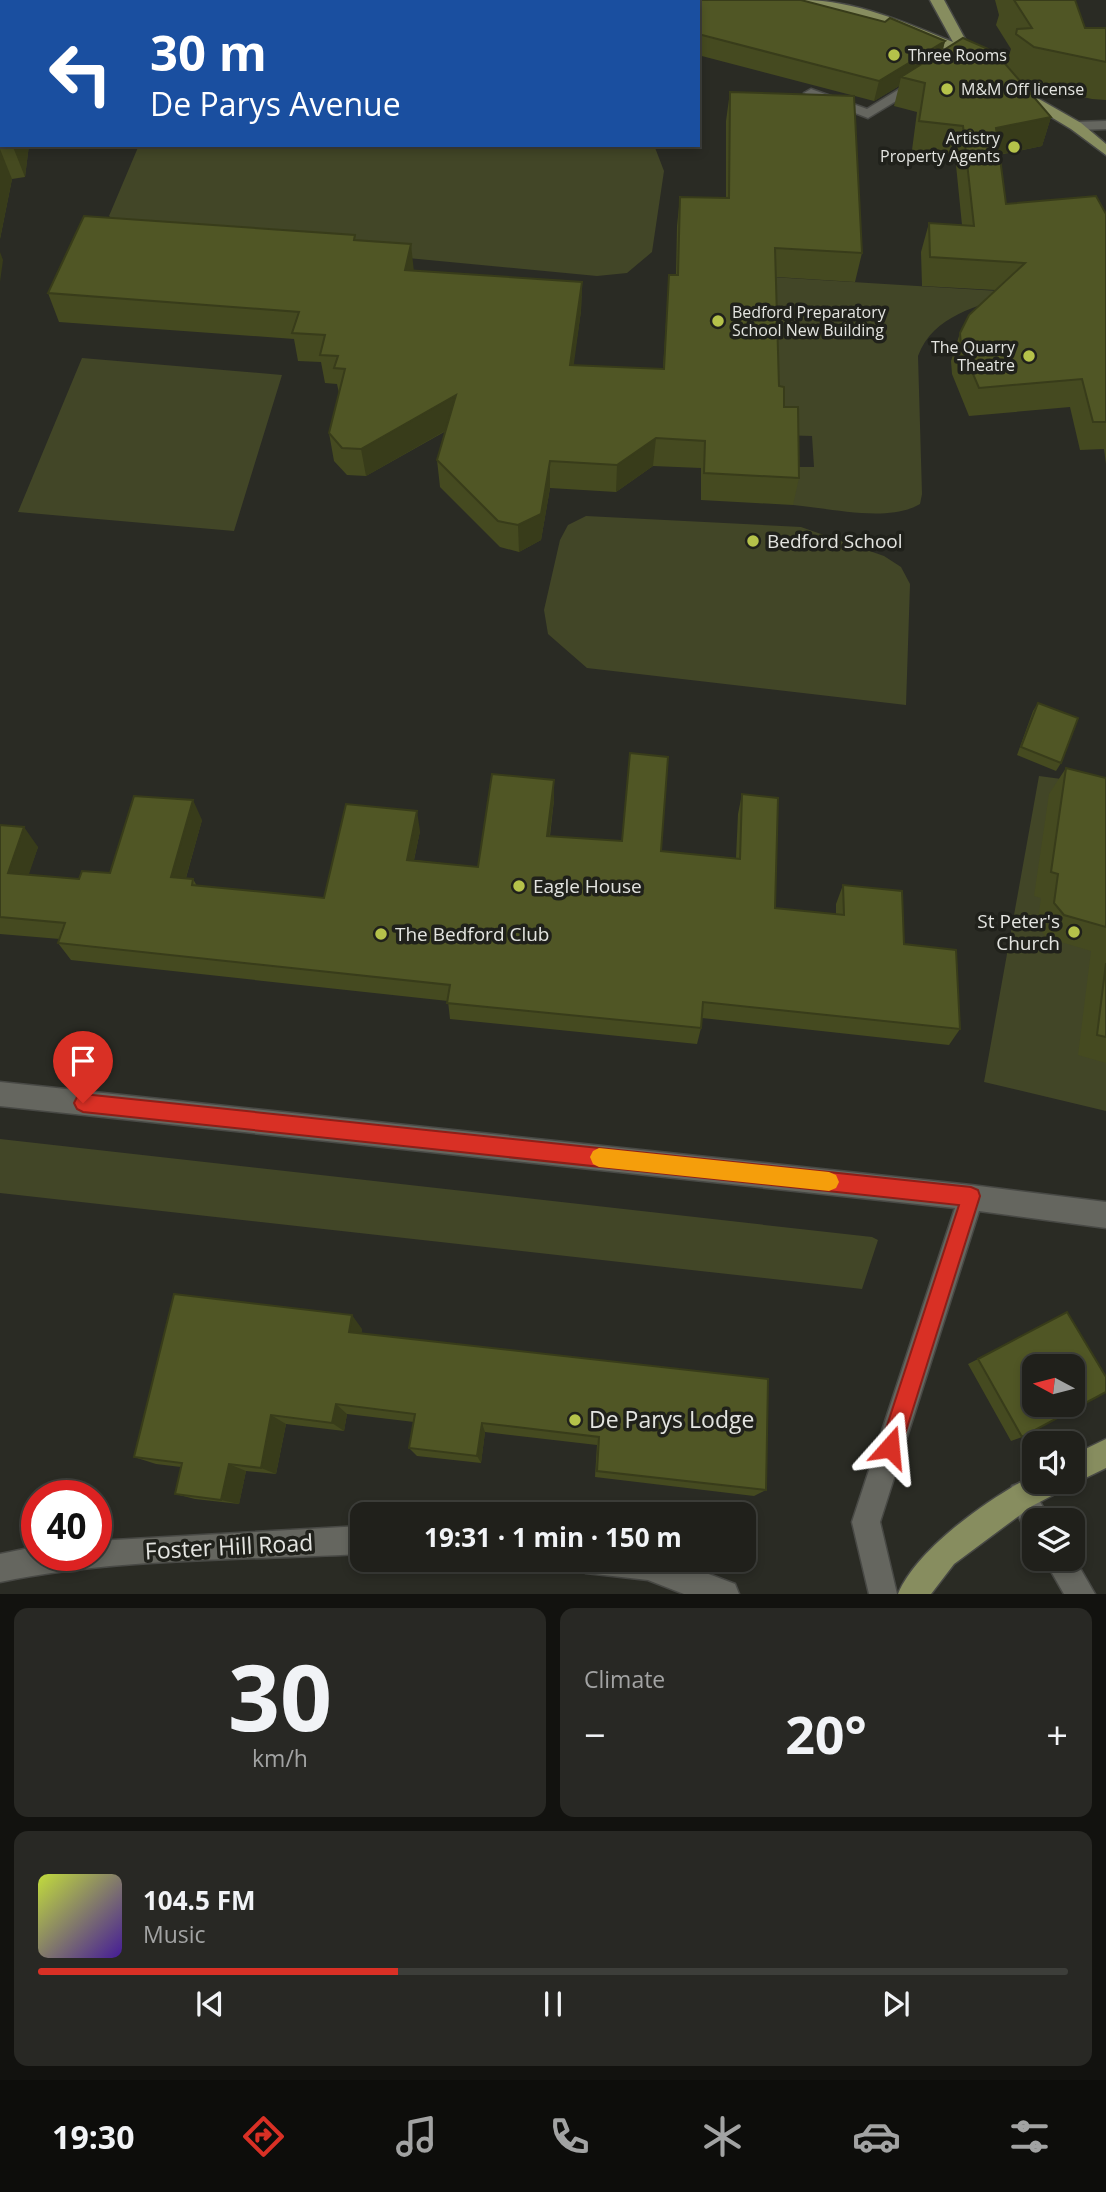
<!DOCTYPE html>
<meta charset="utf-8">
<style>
:root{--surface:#20201b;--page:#282824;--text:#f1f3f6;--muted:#a2a3a3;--line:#3d3e3a;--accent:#d93025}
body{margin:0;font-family:"Open Sans",sans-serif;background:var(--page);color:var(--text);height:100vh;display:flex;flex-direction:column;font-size:26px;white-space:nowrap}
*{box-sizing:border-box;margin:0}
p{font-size:23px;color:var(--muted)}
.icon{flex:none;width:38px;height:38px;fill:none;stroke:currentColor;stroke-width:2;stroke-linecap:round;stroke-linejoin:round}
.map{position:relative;height:1594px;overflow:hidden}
.drawer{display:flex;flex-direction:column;gap:14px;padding:14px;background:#12120f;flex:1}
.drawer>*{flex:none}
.top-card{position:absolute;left:0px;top:0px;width:700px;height:147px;box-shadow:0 4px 10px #0003,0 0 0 2px var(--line);background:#1a4fa0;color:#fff;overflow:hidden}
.needle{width:46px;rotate:277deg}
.buttons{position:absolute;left:1022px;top:1354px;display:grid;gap:14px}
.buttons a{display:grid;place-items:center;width:63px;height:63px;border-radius:14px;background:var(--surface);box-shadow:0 4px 10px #0003,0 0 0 2px var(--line);font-size:35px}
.speed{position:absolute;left:21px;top:1480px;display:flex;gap:14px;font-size:35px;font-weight:700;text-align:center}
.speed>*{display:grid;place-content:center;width:91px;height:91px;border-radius:50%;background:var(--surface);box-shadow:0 4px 10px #0003,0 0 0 2px var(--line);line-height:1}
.speed .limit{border:10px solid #d22;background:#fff;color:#111}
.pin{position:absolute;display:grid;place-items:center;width:60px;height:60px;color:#fff;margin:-72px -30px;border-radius:50% 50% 50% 0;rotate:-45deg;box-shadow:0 0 7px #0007}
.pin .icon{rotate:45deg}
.me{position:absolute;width:77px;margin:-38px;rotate:18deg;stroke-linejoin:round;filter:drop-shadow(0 0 5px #0008)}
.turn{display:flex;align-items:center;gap:24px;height:147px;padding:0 35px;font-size:32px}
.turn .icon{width:91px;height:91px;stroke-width:2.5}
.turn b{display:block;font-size:49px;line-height:60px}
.big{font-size:52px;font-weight:700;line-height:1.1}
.drawer .card{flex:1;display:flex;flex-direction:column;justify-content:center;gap:10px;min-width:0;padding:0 24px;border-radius:14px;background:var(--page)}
.drawer .dial{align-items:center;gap:0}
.dial b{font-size:91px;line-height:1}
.song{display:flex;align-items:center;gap:21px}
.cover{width:84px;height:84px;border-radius:10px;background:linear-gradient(135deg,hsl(70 70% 55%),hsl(260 70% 35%))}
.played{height:7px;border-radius:4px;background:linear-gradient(90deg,var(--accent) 35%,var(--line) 35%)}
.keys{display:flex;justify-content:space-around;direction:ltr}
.heat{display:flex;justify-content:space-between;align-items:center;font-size:38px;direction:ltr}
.drawer .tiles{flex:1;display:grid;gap:14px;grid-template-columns:1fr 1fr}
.card:last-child{grid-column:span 2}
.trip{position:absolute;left:350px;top:1502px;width:406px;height:70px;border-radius:14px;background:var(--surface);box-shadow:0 4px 10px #0003,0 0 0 2px var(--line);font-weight:700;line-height:70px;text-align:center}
.tabs{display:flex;height:112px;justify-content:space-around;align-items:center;background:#0d0d0b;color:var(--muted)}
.tabs .icon{width:49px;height:49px}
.tabs .selected{color:var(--accent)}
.tabs b{font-size:32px;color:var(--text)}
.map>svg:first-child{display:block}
</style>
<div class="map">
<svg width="1106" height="1594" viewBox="0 0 1106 1594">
<rect width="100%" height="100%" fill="#2a2b24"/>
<!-- green -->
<path fill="#424627" d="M139,145H654L664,171L652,252L627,273L597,276L124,231L109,216Z
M771,277L1015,292C977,308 934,314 918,356L922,494L920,504C888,523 830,508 793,505V467H814L812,436L779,435Z
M82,358L282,375L234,531L18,512Z
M586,516L801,527L884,556L901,567L910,584L906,705L587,668L548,634L544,610L560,540L568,525Z
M1039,776L1106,785V1111L984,1082Z
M0,1139L872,1237L878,1240L862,1289L0,1193Z"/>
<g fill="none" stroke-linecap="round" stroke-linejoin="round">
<defs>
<path id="minor" d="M919,77L924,78V84L868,118L804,93L811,89L867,109Z
M1106,121V129L1076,130L1069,126L1076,122Z
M0,1082L971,1185L1106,1202V1228L979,1211L880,1522L897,1594H869L852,1522L955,1208L0,1106Z
M1022,1482L1032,1486L1050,1521H1034V1534L1026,1531L1008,1496L1012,1486Z
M362,1526V1554C244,1560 115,1558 0,1582V1554L34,1547H37V1556H96V1541Z
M1073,1556L1095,1594H1064L1044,1559H1073Z
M572,1559H669L735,1584L739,1594H684L648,1580L586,1573L576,1569Z"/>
<path id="major" d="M803,0C855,0 906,23 953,42L930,0H944L971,50L982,59L980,62H970L960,55L890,26L805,3Z
M1018,87L1081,123L1106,144V155L1071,129L1013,94L1011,91Z
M1106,1439V1468L1073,1484L1069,1482H1073V1455Z
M1034,1475V1482H1063L1059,1492L1032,1506L954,1564L931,1594H898C917,1548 991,1497 1034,1475Z"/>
</defs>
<!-- minor casing -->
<use href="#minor" stroke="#484945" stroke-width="3"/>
<!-- major casing -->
<use href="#major" stroke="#484945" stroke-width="3"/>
<!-- minor -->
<use href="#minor" fill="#65665f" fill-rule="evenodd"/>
<!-- major -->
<use href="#major" fill="#878d5f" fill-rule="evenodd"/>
</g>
<!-- wall -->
<path fill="#454a20" d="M0,0H292V2H2V22L0,21Z
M995,0H1075L1085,28H1106V100L1092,99L1023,84L1051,117L1042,146L999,155L1006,204L1106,214V464L1104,449L1080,450L1070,407L969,416L952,374L951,361L960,333L995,290L922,286L921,252L929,223L962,225L955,155L912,150L917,112L894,106L899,86L874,101L698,55V2L945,41L942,52L1006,65L1011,49L996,25L999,15Z
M0,33L29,145L25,177L12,179L0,239Z
M730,92L862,253L855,282L776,277L779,386L799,478L793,505L701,500V468L653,466L616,492L550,488L541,540L519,552L500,547L440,487L437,460L446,431L366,476L347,475L334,461L329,433L339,393L337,384L325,383L321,362L298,361L294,339L59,322L48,293L355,235L356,240L414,271L582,282L581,311L573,365L663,369L669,275H676L677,226L680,197L726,198V121Z
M1038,703L1061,763L1056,771L1017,755L1033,711Z
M1066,768L1106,778V1063L1078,1055L1091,951L1047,938L1037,926L1041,898L1034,896L1049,794Z
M742,794L775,908L836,914V904L843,885L904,944L960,1029L949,1045L702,1018L701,1028L697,1044L450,1019L448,1001L71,960L58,943L60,939L0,934V825L38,847L28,875L79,879L110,873L202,820L186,878L193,879L197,886L324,898L420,831L414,860L478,867L554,800L550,836L661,851L736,858L738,814Z
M362,1329L361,1334L766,1490L754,1496L595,1477L597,1445L485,1432L481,1463L417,1456L409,1448L414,1422L347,1414L344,1431L286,1424L276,1474L246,1471L239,1504L195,1499L175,1494L181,1467L156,1464L134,1457Z
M978,1359L1022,1437L1011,1441L968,1364Z"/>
<!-- shaded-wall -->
<path fill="#383c1a" d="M269,0H292V2H267Z
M945,41L940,61L901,77L899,86L874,101L879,81Z
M1051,117L1042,146L987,157L996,128Z
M13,145H29L25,177L13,147Z
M0,149L12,179L0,239Z
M411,244L414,272L405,270Z
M0,252L3,260L0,282Z
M582,282L581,311L570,393V365Z
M456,395L459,423L366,476L361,449Z
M656,438L653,466L616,492L617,465Z
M550,461V488L541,540L519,552L518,525Z
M554,780V800L547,855V836Z
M193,800L202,820L181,895L171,877Z
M417,811L420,831L410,878L407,860Z
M24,827L38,847L23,892L8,873Z
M352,1315L362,1329L359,1345L349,1332Z
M336,1404L347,1414L344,1431L332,1423Z
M271,1415L286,1424L276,1474L261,1468Z
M482,1423L485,1432L481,1463L477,1456Z
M229,1464L246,1471L239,1504L221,1500Z"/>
<!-- building -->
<path fill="#505625" stroke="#383c1a" stroke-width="2" fill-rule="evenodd" d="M42,0H269L267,2H51Z
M671,0H801L885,22L890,18L945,41L879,81L698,34V2H669Z
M1014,0H1075L1085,28H1106V62L1034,47L1016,34L1017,29L1032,28Z
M0,33H2V145H13V147L0,148Z
M963,38L995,52L1051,117L996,128L1006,204L1096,196L1106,214V422H1093L1082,379L979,388L961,346L960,333L969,315L1025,263L930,257L929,223L974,226L963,126L919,121L925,83L901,77Z
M730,92L854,96L862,253L775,248L779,386L784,387V407H798L799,478L704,473L705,441L656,438L617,465L550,461L541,514L518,525L498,521L437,460L456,395L361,449L342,448L329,433L345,369L334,368L338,356L320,355L325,335L292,333L299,312L48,293L84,216L355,235L354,240L411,244L405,270L582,282L570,365L664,369L669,275H678L680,197L729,198Z
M1038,703L1078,718L1061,763L1021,747Z
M630,753L668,757L661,851L740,859L742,794L778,798L775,908L844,915L843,885L902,891L904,944L956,950L960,1029L703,1002L701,1028L447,1003L450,985L58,943L65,923L0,917V825L24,827L8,873L79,879L82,871L110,873L134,796L193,800L171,877L193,879L192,885L324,898L346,804L417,811L407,860L478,867L492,774L554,780L547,836L622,841Z
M1066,768L1106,778V927L1064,915L1054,903L1058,874L1051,872Z
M1106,963V1037L1097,1035Z
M174,1294L352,1315L349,1332L768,1379L766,1490L597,1471L599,1437L482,1423L477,1456L409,1448L415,1414L336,1404L332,1423L271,1415L261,1468L229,1464L221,1500L175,1494L182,1463L134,1457Z
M1067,1312L1106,1377V1392L1022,1437L978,1359ZM1034,1367H1073V1405H1034Z"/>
<!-- route -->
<path fill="#d93025" stroke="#8d1f18" stroke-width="2" d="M83,1094L971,1187L978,1190L980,1196L901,1447L898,1455L890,1458L883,1455L880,1447L959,1205L83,1112L77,1109L74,1103L77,1097Z"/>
<!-- slow -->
<path fill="#f59e0b" d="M599,1148L829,1172L836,1175L839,1182L836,1188L829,1191L599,1167L593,1164L590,1157L593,1151Z"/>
<!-- markers -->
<g fill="#b5c24a" stroke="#20211b" stroke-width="2.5">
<circle cx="894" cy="55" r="7"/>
<circle cx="947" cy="89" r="7"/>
<circle cx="1014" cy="147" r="7"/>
<circle cx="718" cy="321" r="7"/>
<circle cx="1029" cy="356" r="7"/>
<circle cx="753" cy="541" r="7"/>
<circle cx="519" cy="886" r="7"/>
<circle cx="1074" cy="932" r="7"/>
<circle cx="381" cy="934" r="7"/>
<circle cx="575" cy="1420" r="7"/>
</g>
<g text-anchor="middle" stroke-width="7" stroke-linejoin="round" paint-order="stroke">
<!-- far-poi labels -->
<g font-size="16" fill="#e3e4e0" stroke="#20211b" text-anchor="start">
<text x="908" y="61">Three Rooms</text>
<text x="961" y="95">M&amp;M Off license</text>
<text x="1000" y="144" text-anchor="end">Artistry<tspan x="1000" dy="18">Property Agents</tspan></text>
<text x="732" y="318">Bedford Preparatory<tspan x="732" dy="18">School New Building</tspan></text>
<text x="1015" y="353" text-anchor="end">The Quarry<tspan x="1015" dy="18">Theatre</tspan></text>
</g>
<!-- poi labels -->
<g font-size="19" fill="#e3e4e0" stroke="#20211b" text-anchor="start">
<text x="767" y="548">Bedford School</text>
<text x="533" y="893">Eagle House</text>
<text x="1060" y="928" text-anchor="end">St Peter's<tspan x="1060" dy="22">Church</tspan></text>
<text x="395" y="941">The Bedford Club</text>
</g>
<!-- near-poi labels -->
<g font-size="23" fill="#e3e4e0" stroke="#20211b" text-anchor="start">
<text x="589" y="1428">De Parys Lodge</text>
</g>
<!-- near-street labels -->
<g font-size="23" fill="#e3e4e0" stroke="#20211b">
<text transform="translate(229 1547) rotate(-3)" y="8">Foster Hill Road</text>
</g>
</g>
</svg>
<div class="buttons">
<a><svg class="needle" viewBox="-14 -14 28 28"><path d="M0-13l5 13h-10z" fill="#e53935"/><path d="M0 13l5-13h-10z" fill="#a2a3a3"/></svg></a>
<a><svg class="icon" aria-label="sound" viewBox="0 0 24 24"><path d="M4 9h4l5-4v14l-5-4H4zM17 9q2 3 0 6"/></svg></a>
<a><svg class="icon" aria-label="layers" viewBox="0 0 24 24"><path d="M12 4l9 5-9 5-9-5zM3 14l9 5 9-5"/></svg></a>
</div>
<div class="speed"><div class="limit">40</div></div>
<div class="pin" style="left:83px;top:1103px;background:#d93025"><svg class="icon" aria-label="arrive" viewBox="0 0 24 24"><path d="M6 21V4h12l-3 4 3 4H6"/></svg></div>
<svg class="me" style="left:890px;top:1447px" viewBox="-20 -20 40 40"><path d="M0-17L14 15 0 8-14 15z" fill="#d93025" stroke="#fff" stroke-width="4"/></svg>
<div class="trip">19:31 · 1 min · 150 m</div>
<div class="top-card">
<div class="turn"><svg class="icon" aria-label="left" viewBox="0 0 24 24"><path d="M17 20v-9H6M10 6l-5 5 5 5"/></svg><div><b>30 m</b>De Parys Avenue</div></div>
</div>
</div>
<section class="drawer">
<div class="tiles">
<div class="card dial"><b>30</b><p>km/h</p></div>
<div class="card"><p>Climate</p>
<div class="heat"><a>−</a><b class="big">20°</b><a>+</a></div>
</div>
<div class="card">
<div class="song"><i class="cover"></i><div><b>104.5 FM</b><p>Music</p></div></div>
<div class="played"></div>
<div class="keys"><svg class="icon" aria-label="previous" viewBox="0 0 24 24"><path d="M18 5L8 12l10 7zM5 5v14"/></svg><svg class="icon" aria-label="pause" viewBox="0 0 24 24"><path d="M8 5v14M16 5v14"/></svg><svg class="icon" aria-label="next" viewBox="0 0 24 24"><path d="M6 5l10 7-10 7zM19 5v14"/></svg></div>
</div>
</div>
</section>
<nav class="tabs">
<b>19:30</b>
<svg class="icon selected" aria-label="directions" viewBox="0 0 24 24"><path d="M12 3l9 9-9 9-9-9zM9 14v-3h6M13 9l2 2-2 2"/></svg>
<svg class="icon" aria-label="music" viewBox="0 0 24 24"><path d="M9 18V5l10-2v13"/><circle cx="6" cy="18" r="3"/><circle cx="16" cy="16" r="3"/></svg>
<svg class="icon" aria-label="phone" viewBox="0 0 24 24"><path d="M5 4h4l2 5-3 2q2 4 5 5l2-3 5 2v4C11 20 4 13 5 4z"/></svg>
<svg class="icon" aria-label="climate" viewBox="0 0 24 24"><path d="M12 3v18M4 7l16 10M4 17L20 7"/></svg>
<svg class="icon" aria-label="car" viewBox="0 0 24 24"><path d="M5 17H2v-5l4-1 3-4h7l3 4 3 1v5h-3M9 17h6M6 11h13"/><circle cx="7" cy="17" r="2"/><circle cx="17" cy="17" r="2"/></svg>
<svg class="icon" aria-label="filters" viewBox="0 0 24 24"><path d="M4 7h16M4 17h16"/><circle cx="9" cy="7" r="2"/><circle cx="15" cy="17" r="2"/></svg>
</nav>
